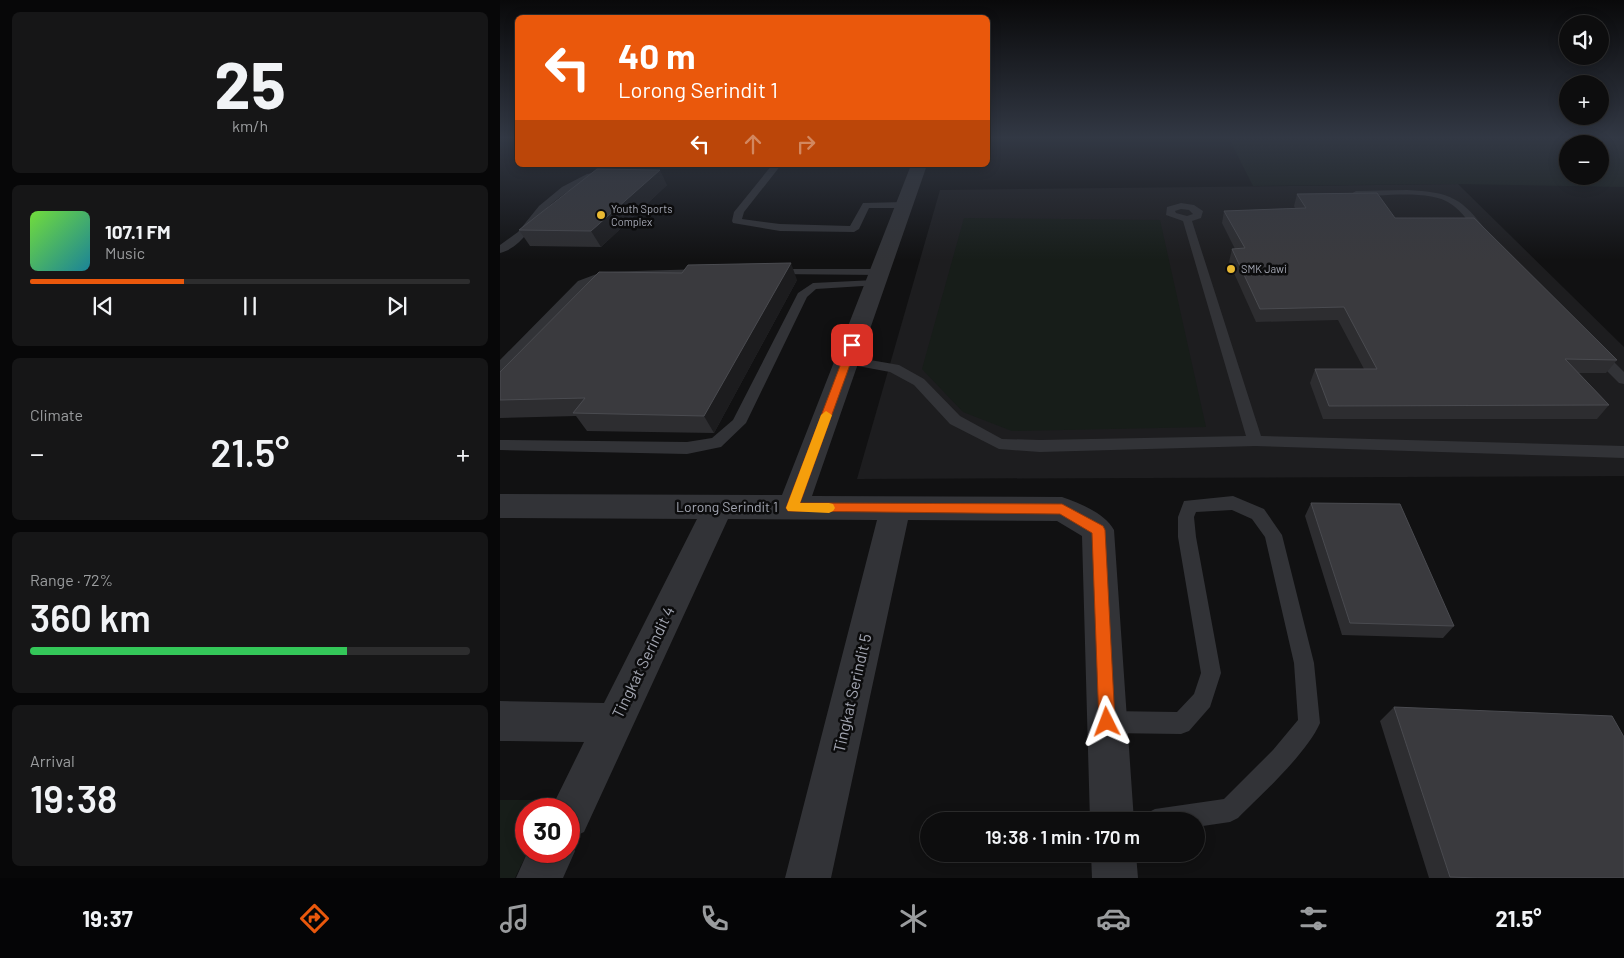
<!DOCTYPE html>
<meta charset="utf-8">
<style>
:root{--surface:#0d0d0e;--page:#161617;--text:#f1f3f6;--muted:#9a9c9e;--line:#2d2d2e;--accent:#ea580c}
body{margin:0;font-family:Barlow,sans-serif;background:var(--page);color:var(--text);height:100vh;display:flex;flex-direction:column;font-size:19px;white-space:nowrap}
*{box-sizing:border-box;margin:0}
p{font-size:16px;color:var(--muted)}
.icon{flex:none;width:28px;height:28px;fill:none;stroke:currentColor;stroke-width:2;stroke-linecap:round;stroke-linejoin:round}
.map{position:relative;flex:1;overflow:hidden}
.details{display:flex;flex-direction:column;gap:12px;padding:12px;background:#070708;width:500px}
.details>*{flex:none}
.top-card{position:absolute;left:15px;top:15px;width:475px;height:152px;border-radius:8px;box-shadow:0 2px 12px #0003,0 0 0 1px var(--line);background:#ea580c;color:#fff;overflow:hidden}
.buttons{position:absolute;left:1059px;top:15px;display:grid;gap:10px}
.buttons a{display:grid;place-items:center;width:50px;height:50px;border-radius:50%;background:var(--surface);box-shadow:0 2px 12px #0003,0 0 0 1px var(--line);font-size:25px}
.speed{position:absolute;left:15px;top:798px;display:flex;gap:10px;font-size:25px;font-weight:700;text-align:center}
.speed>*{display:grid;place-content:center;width:65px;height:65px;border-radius:50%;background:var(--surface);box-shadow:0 2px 12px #0003,0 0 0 1px var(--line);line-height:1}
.speed .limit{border:8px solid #d22;background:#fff;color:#111}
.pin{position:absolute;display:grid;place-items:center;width:42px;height:42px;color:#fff;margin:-21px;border-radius:10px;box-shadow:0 2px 8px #0006}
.me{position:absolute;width:55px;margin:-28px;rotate:357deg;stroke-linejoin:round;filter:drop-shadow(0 0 4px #0008)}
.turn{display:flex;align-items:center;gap:18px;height:105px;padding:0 20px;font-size:22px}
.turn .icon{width:65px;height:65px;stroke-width:2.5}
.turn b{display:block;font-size:35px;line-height:42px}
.lanes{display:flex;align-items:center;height:48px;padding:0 20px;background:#0003;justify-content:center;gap:25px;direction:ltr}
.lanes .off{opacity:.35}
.big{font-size:38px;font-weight:600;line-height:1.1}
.details .card{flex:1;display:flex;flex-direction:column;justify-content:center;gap:8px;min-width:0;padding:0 18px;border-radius:8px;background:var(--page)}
.details .dial{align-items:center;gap:0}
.dial b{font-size:65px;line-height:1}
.song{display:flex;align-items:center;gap:15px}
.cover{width:60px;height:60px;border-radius:8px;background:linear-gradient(135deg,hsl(100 70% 55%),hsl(190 70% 35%))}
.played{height:5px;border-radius:2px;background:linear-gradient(90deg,var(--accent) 35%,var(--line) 35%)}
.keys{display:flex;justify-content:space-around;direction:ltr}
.heat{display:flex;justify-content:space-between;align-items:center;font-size:28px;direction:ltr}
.charge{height:8px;border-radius:4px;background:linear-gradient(90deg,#34c759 72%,var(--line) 0)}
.trip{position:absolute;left:420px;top:812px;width:285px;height:50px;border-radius:25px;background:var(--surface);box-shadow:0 2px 12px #0003,0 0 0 1px var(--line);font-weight:600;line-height:50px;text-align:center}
.tabs{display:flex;height:80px;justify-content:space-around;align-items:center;background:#050506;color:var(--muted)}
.tabs .icon{width:35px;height:35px}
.tabs .selected{color:var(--accent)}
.tabs b{font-size:22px;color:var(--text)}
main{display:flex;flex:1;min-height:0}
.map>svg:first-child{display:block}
</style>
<main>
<section class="details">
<div class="card dial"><b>25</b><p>km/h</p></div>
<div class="card">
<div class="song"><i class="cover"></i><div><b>107.1 FM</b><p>Music</p></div></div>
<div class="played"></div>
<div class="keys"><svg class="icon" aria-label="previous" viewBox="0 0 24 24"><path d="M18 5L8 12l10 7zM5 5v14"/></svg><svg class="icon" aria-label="pause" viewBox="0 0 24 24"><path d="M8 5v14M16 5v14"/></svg><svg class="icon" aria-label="next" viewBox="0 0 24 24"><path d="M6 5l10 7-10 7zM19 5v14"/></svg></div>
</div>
<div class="card"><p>Climate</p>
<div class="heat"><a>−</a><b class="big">21.5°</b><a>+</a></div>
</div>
<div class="card"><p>Range · 72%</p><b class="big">360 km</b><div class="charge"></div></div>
<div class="card"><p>Arrival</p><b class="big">19:38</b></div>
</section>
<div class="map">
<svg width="1124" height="878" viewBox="0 0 1124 878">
<rect width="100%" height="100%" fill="#111112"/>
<!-- built -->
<path fill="#1d1d1f" d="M958,184L1124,347V476L357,479L440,190Z"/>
<!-- green -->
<path fill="#171d19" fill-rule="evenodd" d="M728,137H1124V187L958,184L753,186ZM1068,144H1100V176H1068Z
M464,218L660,220L706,427L512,431L463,412L422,369Z
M0,800H54L50,809H26V851H28L15,878H0Z"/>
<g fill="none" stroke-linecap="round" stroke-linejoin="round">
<!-- lane -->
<path fill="#323337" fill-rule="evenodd" d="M272,165H281L244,212L242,219L280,224L350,226L363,203L404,202L409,205L404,208H369L359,229L354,232L280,231L233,223L232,221L234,212Z
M103,171L107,174L106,176C83,181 62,193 45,210C32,225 21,248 0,253V245L18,232L39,206L62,187L87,174Z
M907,190C951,192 962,198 988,233L987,235H979C971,225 962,211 951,204C931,189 880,196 856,197L851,194L856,191Z
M681,203L694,205L703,211L701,218L692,221L761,436L1124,446V458L755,446L540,452L499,449L450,424L414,385L390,372L347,364L340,360L347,356L399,365L424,379L460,416L502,439L540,440L746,436L683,221L666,215L667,207ZM681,209L689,210L693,214L687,216L676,213L675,211Z
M203,269L207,270L209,272L207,274L124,276L104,278L86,285L5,371L0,372V360L78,281L102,272Z
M276,269H379L385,272L379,275L272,274L270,272L272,270Z
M375,280L381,283L379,285L316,289L307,297L246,423L221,447L187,454L0,450V440L187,442L212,438L233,420L298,293L313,283Z
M1097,349L1102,350L1124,372V384L1119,383L1092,356L1090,353L1092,350Z
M733,496L764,509L782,535L814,663L820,723C807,753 762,794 738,818L730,822L696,827V821H643L647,813L655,809L724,799L773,750L798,720L794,663L765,537L752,519L732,510L696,512L694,517L696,537L721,673L710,707L689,731L681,734L608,733L600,730L597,722L600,714L608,711L677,712L694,694L701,673L678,537V517L684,501Z"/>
<!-- street -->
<path fill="#323337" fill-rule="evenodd" d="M411,165H427L312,496L562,497C579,503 605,513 614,530L634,821H590L582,536L557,521L408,520L331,878H285L377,520L228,519L84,832L69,839L75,851L63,878H16L28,851H69V809H51L84,742L0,741V701L104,703L197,519L0,518V494L282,495Z
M591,854H636L638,878H592Z"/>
</g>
<!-- wall -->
<path fill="#2d2d30" d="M167,185L101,247L30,246L19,230Z
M797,194L895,218L1117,360L1106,373H1079L1109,405L1097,419H823L810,383L815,369H864L838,320L756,322L729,262L732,249H735L722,223L724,211L795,208L794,206Z
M297,280L214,433L87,431L76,416L0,418V372Z
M811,503L954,626L943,638L842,635L805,516Z
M894,707L1124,878H929L880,721Z"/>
<!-- shaded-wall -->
<path fill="#1c1c1e" d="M160,170L167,185L101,247L91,231Z
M291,263L297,280L214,433L204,416Z"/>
<!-- building -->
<path fill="#3a3a3e" stroke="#4a4b50" d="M97,169L160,170L91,231L19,230Z
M877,193L895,218H974L1117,360L1065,359L1109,405L829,406L815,369H877L844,307L760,309L732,249L745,248L724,211L806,208L797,194Z
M291,263L204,416L73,413L85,398L0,400V372L99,272L182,273L188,265Z
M811,503L900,504L954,626L850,623Z
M894,707L1112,716L1124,737V878H978L950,877Z"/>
<!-- sky -->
<linearGradient id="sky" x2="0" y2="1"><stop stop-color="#09090a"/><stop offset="0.53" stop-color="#323844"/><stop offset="1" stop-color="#323844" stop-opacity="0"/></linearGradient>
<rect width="1124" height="260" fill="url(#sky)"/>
<!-- route -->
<path fill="#ea580c" stroke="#983908" d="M352,342L357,345L300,503L562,504L603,526L605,530L615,722L613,728L607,730L601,728L599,722L592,533L560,514L288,511L286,508L348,345Z"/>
<!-- slow -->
<path fill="#f59e0b" d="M326,411L332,415L300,503H329L333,504L335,508L333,511L329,513L288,511L286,508L321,415Z"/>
<!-- markers -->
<g fill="#e9b932" stroke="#0c0c0d" stroke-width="2">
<circle cx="101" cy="215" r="5"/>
<circle cx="731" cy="269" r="5"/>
</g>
<g text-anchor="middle" stroke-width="5" stroke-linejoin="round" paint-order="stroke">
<!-- far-poi labels -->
<g font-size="11" fill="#a3a6b2" stroke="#0c0c0d" text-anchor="start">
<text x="111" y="213">Youth Sports<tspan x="111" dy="13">Complex</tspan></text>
<text x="741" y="273">SMK Jawi</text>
</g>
<!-- street labels -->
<g font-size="14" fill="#a3a6b2" stroke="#0c0c0d">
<text x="227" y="512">Lorong Serindit 1</text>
</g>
<!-- near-street labels -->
<g font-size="16" fill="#a3a6b2" stroke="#0c0c0d">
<text transform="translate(143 662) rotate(-64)" y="6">Tingkat Serindit 4</text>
<text transform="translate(352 693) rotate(-77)" y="6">Tingkat Serindit 5</text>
</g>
</g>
</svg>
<div class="buttons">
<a><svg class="icon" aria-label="sound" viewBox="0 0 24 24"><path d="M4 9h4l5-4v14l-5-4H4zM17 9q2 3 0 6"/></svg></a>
<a>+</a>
<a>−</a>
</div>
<div class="speed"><div class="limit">30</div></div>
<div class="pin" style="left:352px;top:345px;background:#d93025"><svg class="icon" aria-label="arrive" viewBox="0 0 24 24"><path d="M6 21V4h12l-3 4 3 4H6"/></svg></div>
<svg class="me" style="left:607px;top:722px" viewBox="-20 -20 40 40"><path d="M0-17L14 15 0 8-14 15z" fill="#ea580c" stroke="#fff" stroke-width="4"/></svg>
<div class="trip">19:38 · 1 min · 170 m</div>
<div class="top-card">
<div class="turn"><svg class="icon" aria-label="left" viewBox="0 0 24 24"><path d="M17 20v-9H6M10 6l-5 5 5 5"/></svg><div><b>40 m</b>Lorong Serindit 1</div></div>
<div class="lanes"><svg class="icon" aria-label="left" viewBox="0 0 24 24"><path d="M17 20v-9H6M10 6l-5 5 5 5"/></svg><svg class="icon off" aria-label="ahead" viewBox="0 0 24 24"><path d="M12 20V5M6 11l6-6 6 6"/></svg><svg class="icon off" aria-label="right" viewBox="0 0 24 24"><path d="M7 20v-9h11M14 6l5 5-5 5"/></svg></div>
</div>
</div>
</main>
<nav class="tabs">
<b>19:37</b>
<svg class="icon selected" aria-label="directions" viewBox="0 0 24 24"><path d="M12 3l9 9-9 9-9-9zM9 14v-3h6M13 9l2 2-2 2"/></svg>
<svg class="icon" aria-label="music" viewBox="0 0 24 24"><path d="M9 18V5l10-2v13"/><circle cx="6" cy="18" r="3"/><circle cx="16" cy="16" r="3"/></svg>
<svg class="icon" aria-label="phone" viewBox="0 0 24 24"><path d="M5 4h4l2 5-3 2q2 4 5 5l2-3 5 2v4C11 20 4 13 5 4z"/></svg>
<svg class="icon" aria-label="climate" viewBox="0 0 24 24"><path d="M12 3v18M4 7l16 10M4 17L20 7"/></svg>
<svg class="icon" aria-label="car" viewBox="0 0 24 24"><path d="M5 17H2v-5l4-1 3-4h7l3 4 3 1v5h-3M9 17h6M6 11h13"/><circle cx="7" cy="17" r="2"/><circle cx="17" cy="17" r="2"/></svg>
<svg class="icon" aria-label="filters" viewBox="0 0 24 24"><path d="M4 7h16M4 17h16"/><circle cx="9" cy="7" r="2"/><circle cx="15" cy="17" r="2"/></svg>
<b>21.5°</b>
</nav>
